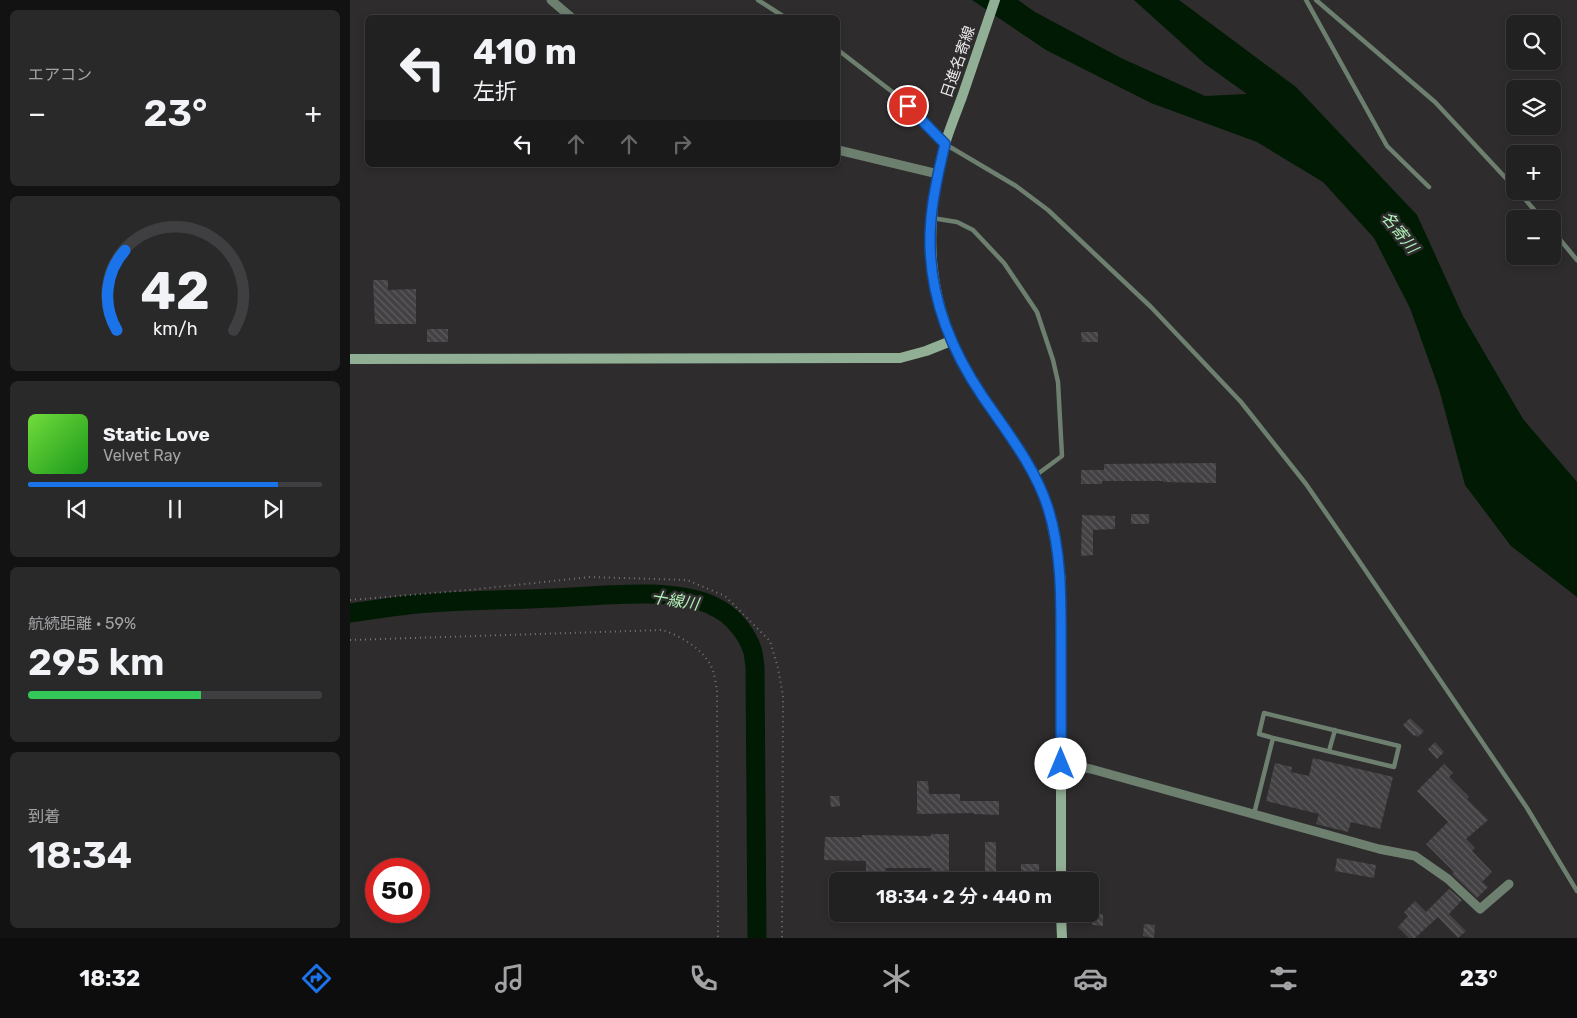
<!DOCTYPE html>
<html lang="ja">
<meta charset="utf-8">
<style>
:root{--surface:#222122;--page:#2a292a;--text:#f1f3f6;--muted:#a2a3a5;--line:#3f3e40;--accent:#1a73e8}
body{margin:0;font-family:Rubik,"Noto Sans JP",sans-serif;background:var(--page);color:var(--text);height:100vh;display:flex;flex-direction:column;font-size:19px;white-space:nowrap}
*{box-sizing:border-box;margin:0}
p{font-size:16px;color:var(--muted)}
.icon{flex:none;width:28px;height:28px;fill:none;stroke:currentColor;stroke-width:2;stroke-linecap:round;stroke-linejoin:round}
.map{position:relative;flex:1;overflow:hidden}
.details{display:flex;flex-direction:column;gap:10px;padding:10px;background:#131213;width:350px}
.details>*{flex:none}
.banner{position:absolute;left:15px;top:15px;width:475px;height:152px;border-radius:8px;box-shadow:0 2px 8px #0003,0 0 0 1px var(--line);background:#222122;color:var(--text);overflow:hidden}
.buttons{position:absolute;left:1156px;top:15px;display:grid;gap:10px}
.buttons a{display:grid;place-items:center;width:55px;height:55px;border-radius:8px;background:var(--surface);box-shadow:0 2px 8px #0003,0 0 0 1px var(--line);font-size:25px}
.speed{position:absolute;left:15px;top:858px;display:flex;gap:10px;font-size:25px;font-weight:700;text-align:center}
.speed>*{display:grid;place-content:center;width:65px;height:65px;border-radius:50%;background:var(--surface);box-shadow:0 2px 8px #0003,0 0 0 1px var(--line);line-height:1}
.speed .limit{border:8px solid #d22;background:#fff;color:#111}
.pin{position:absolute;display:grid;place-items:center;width:42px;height:42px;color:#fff;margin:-21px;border:2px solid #fff;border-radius:50%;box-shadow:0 1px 5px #0007}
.me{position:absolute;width:55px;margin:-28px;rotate:0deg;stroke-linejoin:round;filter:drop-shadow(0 0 4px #0008)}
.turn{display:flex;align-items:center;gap:18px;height:105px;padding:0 25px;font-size:22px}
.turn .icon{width:65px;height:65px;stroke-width:2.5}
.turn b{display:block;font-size:35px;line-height:42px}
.lanes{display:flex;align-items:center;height:48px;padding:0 25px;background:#0003;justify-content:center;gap:25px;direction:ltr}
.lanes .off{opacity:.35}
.big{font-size:38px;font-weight:600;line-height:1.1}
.details .tile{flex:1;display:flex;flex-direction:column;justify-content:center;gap:8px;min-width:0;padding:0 18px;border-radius:8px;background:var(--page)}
.details .dial{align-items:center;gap:0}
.dial svg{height:130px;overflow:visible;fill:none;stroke:var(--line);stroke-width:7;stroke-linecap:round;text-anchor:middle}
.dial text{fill:var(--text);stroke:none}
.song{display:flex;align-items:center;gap:15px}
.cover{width:60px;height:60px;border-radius:8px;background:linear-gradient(135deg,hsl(100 70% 55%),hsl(120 70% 35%))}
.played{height:5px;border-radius:2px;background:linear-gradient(90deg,var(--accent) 85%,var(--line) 85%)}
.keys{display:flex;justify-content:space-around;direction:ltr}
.heat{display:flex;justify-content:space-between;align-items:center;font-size:28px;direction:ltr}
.charge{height:8px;border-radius:4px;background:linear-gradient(90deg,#34c759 59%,var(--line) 0)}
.trip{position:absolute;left:479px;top:872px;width:270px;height:50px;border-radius:8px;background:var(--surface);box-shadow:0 2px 8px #0003,0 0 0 1px var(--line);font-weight:600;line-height:50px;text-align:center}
.dock{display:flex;height:80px;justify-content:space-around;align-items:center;background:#0e0d0e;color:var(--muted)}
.dock .icon{width:35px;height:35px}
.dock .active{color:var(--accent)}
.dock b{font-size:22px;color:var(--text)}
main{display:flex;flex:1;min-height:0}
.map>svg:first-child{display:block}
</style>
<main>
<section class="details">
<div class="tile"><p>エアコン</p>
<div class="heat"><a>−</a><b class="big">23°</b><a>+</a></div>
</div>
<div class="tile dial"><svg viewBox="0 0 100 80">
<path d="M14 69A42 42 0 1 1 86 69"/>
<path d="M14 69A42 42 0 0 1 19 20" stroke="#1a73e8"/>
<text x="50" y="56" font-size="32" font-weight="700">42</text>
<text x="50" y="72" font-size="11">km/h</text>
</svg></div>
<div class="tile">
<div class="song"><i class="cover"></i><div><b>Static Love</b><p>Velvet Ray</p></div></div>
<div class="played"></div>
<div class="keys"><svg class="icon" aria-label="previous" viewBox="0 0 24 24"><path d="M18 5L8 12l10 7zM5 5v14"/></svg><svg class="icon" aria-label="pause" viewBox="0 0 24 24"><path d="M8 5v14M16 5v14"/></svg><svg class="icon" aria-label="next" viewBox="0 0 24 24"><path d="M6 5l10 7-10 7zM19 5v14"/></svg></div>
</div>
<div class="tile"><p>航続距離 · 59%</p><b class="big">295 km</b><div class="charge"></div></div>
<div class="tile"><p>到着</p><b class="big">18:34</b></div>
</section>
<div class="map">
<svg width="1227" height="938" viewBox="0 0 1227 938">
<defs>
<pattern id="building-back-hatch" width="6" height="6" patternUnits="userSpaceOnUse" patternTransform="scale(1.25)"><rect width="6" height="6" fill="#434143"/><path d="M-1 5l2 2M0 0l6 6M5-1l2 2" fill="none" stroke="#5e5d5e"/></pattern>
</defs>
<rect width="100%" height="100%" fill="#2e2c2d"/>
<!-- water -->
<path fill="#001a03" d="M622,0H668L685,12L771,58L855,96L897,94L855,64L784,0H829L946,87L1067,215L1113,316L1173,419L1227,482V597L1161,546L1115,485L1089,389L1060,308L1024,238L973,182L907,142L801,103L696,50Z"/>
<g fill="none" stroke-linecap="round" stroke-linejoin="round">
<!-- river -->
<path stroke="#001a03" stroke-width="19" d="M0,613C23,610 45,606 68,604C113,600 159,600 204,598C249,596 325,586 365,607C381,614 396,632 402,649C404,654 404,661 405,667L407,938"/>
</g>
<!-- building -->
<path fill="url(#building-back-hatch)" d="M23,280H38V290L66,289V324H25Z
M77,329H98V342H77Z
M731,332H748V342H732Z
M866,463V483L813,482V481H752V484H731V470H754V464Z
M781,514H799V524H781Z
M732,515L765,516V529L743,530V555L731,556Z
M1060,718L1074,731L1068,737L1066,735L1064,736L1053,725Z
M1085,742L1094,752L1087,759L1078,749Z
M963,758L1043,777L1030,829L1001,822L998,832L966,824L969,814L916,801L925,763L942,767L941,772L959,776Z
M1094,764L1103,773L1099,777L1119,797L1117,799L1138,820L1116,839L1125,848L1122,851L1142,872L1132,882L1138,887L1127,898L1102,874L1104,872L1076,844L1098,822L1067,791Z
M567,781H578L579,794H610V801H649V815L624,814V813L567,814Z
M480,796H489L490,806L481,807Z
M581,834H599V881H581V868H536V881H516V861L474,860L475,837H512V835L581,836Z
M635,842H646V879H635Z
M987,858L1026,865L1024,878L985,871Z
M671,864H689V877H671Z
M1099,889L1112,900L1099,914L1116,931L1108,938L1088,917L1065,938H1059L1048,927L1058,916L1054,912L1065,901L1076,912Z
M742,914H753V926L742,925Z
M794,924L805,925L804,938L793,936Z"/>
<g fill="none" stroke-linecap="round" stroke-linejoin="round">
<!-- path -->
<path stroke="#787677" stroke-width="2" stroke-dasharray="1 4" stroke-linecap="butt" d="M0,600L119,590L240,577L337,580L375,596L420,641L428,668L433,696L432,938
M0,640L313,630C332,637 356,650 363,671C365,677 366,685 367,691L368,938"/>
<!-- lane -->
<path stroke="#6d7f6f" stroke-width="4.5" d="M408,0L436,18
M956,0L1037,146L1079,187
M966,0L1085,102L1165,188
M488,50L545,94L595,144L666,186L698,210L801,307L891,402L956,484L1003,552L1177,808L1227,891
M1168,191L1192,219
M582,218L607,222L623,230L654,263L687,312L703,360L708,382L712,456L685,476
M1202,230L1227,260
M979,751L985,730
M904,814L923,738L1044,767L1049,746L914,713L909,734L923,738"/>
<!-- street -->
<path stroke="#6d7f6f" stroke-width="9" d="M201,0L222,18
M488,150L588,174
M711,764L741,769L1029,849L1065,856L1098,879L1130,909L1159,884"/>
<!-- secondary -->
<path stroke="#91af94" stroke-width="10" d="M645,0C634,32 623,64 612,97C606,113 599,130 594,147C572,232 576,307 624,383C643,414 667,442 684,475C702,507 706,545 711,581V881
M0,359L524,358H550L576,351L601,341
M711,914L712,938"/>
</g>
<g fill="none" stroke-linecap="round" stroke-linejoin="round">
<defs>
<path id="route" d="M558,106L595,144C589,169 583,194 581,219C575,283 597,344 633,397C657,432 685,467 698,508C712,553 711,600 711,647C711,686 711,725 711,764"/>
</defs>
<!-- route casing -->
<use href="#route" stroke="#114b97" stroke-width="12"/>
<!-- route -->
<use href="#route" stroke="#1a73e8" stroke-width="9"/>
</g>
<g text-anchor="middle" stroke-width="5" stroke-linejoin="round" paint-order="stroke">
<!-- street labels -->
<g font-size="15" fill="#ebeaeb" stroke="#2e2c2d">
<text transform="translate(608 62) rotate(-71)" y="5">日進名寄線</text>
</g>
<!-- water labels -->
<g font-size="16" font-style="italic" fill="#b0f3b7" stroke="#2e2c2d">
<text transform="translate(1050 232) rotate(51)" y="6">名寄川</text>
<text transform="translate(325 600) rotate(9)" y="6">十線川</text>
</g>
</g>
</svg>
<div class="buttons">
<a><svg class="icon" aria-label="search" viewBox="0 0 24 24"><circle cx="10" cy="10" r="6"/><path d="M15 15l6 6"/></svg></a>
<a><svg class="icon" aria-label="layers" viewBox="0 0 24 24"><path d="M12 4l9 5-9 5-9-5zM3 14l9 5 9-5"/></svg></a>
<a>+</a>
<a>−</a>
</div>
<div class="speed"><div class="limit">50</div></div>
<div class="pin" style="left:558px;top:106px;background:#d93025"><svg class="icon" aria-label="arrive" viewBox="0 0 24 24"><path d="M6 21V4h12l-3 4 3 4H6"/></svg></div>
<svg class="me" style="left:711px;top:764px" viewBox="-20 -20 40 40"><circle r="19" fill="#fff"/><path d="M0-13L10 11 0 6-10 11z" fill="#1a73e8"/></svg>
<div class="trip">18:34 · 2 分 · 440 m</div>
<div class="banner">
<div class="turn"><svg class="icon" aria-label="left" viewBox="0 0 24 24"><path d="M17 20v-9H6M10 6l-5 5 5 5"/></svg><div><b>410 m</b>左折</div></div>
<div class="lanes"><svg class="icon" aria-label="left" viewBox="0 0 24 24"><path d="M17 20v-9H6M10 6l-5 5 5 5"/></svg><svg class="icon off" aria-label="ahead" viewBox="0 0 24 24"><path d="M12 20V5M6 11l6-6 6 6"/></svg><svg class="icon off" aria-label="ahead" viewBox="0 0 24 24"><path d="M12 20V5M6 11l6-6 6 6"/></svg><svg class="icon off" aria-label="right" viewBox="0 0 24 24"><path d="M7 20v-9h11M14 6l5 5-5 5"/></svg></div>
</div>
</div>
</main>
<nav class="dock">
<b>18:32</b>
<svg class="icon active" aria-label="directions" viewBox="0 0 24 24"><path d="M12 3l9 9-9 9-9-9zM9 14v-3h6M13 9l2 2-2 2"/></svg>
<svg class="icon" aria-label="music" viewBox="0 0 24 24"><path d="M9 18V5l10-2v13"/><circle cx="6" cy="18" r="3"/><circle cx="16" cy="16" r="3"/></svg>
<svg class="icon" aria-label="phone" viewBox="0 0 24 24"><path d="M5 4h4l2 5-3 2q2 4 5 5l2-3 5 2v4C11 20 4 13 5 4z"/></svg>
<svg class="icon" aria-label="climate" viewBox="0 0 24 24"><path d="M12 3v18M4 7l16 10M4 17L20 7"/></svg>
<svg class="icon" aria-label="car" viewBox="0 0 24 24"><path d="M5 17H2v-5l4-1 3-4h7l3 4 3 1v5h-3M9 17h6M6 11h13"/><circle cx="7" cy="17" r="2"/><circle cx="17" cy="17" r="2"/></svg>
<svg class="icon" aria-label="filters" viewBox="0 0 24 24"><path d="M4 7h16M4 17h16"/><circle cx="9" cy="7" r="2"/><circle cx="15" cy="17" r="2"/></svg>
<b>23°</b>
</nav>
